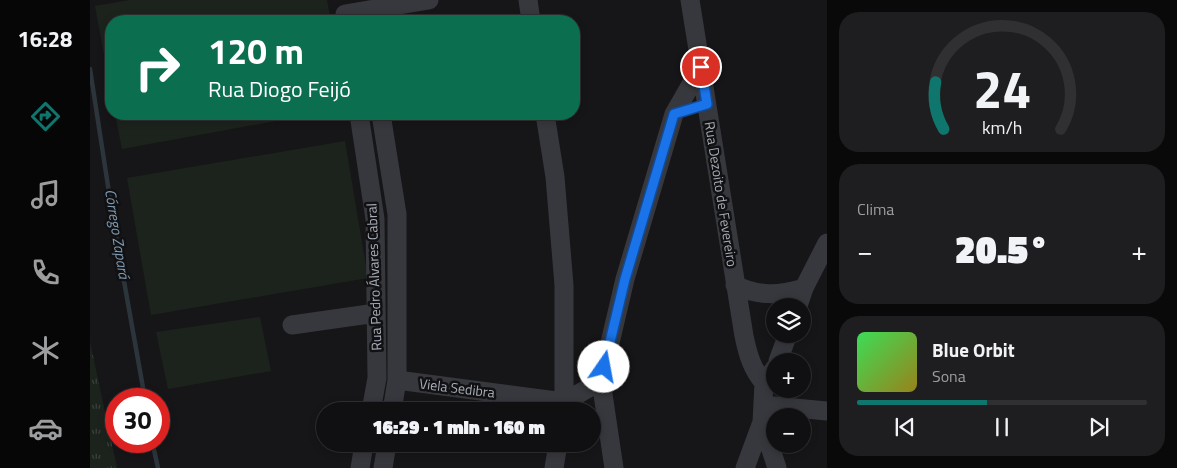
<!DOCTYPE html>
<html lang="pt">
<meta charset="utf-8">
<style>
:root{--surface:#101012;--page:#1e1e20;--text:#f1f3f6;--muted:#9c9d9f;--line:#303032;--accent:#0f766e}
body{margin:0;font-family:"Titillium Web",sans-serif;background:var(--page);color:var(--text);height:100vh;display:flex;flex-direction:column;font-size:19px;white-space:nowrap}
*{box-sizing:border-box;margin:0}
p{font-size:16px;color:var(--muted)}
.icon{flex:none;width:28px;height:28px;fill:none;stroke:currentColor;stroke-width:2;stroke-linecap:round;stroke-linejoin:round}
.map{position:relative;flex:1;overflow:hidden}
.details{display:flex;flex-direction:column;gap:12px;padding:12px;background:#09090a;width:350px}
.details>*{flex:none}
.hud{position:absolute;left:15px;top:15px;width:475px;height:105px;border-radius:20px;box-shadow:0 2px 8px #0003,0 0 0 1px var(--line);background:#0b6e4f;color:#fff;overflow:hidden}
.fabs{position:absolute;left:676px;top:298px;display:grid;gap:10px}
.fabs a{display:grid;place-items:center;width:45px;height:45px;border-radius:50%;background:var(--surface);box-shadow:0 2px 8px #0003,0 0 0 1px var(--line);font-size:25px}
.speed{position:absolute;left:15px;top:388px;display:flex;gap:10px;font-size:25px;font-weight:700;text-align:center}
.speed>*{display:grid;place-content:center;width:65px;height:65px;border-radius:50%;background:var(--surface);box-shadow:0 2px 8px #0003,0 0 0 1px var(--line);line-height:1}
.speed .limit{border:8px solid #d22;background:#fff;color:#111}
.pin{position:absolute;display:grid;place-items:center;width:42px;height:42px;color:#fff;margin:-21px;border:2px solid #fff;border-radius:50%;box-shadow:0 1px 5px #0007}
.me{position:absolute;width:55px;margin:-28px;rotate:12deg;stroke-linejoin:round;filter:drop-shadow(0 0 4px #0008)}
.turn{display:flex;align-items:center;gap:18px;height:105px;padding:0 20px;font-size:22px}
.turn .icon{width:65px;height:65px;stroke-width:2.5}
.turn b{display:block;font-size:35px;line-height:42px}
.big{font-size:38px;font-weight:800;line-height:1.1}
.details .widget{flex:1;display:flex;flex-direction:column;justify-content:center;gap:8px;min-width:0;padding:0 18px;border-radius:20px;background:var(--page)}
.details .dial{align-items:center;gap:0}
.dial svg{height:130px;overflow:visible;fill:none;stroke:var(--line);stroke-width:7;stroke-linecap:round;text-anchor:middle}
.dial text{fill:var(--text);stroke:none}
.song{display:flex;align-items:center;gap:15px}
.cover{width:60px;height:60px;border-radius:8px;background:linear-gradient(135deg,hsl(130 70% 55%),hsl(50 70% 35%))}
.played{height:5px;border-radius:2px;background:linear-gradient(90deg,var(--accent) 45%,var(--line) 45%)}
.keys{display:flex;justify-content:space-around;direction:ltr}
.heat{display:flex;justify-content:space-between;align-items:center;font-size:28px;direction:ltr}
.trip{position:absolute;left:226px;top:402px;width:285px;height:50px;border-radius:25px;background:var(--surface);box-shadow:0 2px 8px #0003,0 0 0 1px var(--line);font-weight:800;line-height:50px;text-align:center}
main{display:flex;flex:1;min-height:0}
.menu{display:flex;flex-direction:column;width:90px;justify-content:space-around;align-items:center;background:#060607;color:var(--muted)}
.menu .icon{width:35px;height:35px}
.menu .active{color:var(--accent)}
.menu b{font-size:22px;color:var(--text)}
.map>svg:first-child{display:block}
</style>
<main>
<nav class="menu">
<b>16:28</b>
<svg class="icon active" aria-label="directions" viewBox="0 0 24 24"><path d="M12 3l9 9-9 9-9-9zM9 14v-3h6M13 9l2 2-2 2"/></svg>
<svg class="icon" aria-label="music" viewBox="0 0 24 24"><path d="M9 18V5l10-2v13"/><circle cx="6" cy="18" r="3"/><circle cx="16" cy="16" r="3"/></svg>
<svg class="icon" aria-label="phone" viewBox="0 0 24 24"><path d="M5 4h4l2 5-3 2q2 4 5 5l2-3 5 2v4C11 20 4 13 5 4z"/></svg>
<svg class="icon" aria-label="climate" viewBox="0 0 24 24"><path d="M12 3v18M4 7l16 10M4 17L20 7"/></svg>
<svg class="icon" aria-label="car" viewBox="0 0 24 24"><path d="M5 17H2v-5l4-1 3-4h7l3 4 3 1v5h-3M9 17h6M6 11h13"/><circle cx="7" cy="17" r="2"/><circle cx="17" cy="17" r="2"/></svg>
</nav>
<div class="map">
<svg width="737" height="468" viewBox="0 0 737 468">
<defs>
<pattern id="park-tufts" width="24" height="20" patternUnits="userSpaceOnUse" patternTransform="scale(1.25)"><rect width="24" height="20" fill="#1c231d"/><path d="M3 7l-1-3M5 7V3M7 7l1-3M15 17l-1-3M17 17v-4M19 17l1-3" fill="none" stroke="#3a403c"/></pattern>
</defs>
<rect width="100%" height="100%" fill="#161618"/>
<!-- park -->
<path fill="url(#park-tufts)" d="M0,342L27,468H0Z"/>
<!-- garden -->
<path fill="#1c231d" d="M40,0H237L241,21H21V93L5,6Z
M25,114H224L32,149Z
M255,141L278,278L61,315L37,178Z
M170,317L181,371L78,389L66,332Z"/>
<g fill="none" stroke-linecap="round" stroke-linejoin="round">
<!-- stream -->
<path stroke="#2c353c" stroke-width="4.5" d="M0,69L24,225L55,399
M62,441L68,468"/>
<!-- minor -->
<path stroke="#37383d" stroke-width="19" d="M438,0L441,21
M600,0L654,336C658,355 662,369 674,383
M255,14L339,0
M269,114L285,219L287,378L281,411
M291,114L307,214V380L302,411
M455,114L465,177L474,285V402L473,411
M645,285C669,297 690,295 714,288
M708,306L714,288L737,243
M202,325L286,313
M688,361L698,334
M307,380L474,402L511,381
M674,405L737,411
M672,422L687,468
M270,468L274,444
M293,468L297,444
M464,468L468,444
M524,468L511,381L535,279L584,114L611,67
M655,468L672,422L674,383L685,368"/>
</g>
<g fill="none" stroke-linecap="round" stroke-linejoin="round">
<defs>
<path id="route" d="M514,367L535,279L584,114L617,104L611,67"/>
</defs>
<!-- route casing -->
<use href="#route" stroke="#114b97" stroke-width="12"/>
<!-- route -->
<use href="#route" stroke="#1a73e8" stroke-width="9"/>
</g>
<g text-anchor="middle" stroke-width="5" stroke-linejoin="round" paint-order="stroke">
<!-- street labels -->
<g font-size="14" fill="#a8adb8" stroke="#111113">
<text transform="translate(631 194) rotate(81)" y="5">Rua Dezoito de Fevereiro</text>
<text transform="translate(284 277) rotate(-92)" y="5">Rua Pedro Álvares Cabral</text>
<text transform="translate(367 388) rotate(7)" y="5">Viela Sedibra</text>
</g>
<!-- water labels -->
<g font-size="15" font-style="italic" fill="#7f9bb3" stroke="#111113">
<text transform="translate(27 234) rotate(81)" y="5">Córrego Zapará</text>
</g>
</g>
</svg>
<div class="fabs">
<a><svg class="icon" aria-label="layers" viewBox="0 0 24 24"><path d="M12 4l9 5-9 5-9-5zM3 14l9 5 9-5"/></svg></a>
<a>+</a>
<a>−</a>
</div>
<div class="speed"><div class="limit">30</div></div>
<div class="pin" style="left:611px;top:67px;background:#d93025"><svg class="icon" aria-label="arrive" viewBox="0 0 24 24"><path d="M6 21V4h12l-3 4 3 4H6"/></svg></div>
<svg class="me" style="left:514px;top:367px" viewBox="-20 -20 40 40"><circle r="19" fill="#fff"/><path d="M0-13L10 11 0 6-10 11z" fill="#1a73e8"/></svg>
<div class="trip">16:29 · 1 min · 160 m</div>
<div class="hud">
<div class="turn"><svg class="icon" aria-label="right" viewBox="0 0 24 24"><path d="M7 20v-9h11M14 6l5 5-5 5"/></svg><div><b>120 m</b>Rua Diogo Feijó</div></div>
</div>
</div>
<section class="details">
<div class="widget dial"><svg viewBox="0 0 100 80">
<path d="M14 69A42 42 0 1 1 86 69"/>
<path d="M14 69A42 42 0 0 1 9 40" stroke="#0f766e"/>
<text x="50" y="56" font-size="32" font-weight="700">24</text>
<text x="50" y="72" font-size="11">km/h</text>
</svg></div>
<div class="widget"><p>Clima</p>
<div class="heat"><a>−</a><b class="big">20.5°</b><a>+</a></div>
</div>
<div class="widget">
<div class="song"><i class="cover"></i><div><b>Blue Orbit</b><p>Sona</p></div></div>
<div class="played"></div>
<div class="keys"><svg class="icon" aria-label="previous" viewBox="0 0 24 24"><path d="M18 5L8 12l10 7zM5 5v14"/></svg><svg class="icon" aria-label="pause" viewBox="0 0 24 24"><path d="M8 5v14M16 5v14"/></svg><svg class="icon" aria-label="next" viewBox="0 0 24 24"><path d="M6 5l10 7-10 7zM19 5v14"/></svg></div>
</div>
</section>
</main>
